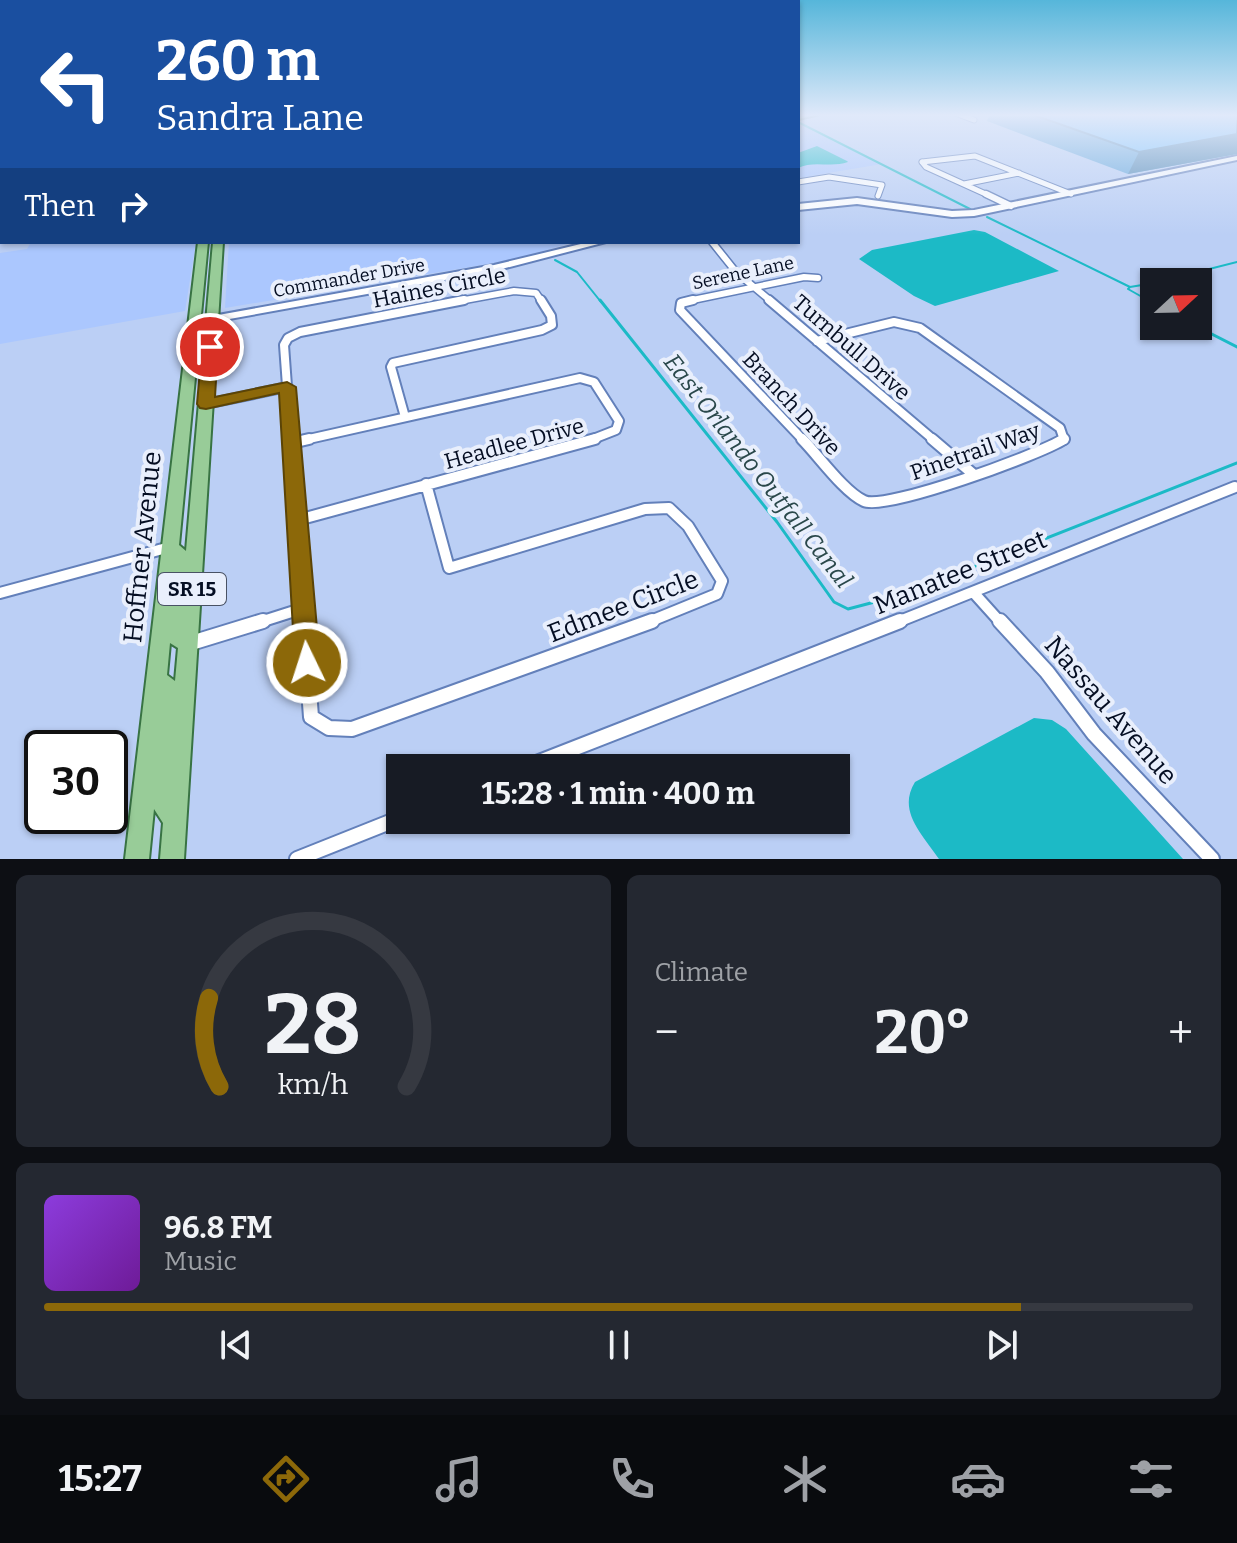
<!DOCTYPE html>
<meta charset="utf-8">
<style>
:root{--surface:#171b24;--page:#242831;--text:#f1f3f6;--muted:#9ea1a6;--line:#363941;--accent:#8c6809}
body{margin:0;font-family:Bitter,serif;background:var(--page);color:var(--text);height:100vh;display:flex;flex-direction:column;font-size:30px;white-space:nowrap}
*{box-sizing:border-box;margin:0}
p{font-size:26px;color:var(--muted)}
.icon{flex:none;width:44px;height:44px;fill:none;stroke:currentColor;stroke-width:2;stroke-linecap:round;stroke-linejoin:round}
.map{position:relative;height:859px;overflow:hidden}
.panel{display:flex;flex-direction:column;gap:16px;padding:16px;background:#0d0f14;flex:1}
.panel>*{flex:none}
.banner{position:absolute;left:0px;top:0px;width:800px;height:244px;box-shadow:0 2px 6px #0004;background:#1a4fa0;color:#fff;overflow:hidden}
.needle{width:52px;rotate:68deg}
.fabs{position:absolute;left:1140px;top:268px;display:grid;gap:16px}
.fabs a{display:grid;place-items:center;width:72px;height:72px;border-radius:0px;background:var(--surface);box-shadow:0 2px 6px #0004;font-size:40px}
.speed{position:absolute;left:24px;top:730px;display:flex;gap:16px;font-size:40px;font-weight:700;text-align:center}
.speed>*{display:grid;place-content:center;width:104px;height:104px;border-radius:50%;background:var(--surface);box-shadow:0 2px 6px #0004;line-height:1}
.speed .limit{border:4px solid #111;border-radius:12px;background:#fff;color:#111}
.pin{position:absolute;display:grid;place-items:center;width:68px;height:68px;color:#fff;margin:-34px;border:4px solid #fff;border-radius:50%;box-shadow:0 2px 8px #0007}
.me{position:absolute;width:88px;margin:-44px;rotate:356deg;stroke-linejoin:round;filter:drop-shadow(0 0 6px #0008)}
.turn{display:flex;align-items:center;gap:28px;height:168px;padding:0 24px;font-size:36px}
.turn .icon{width:104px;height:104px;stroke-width:2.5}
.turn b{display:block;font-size:56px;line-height:68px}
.then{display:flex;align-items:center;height:76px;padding:0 24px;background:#0003;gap:16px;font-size:30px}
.big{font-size:60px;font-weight:700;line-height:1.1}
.panel .card{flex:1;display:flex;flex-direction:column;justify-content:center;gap:12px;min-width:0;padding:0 28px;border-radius:12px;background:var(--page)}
.panel .dial{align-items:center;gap:0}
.dial svg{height:208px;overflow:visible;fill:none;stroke:var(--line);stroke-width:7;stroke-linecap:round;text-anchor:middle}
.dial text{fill:var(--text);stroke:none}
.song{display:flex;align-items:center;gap:24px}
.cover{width:96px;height:96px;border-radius:12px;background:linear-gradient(135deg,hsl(270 70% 55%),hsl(280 70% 35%))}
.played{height:8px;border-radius:4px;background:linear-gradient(90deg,var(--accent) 85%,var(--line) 85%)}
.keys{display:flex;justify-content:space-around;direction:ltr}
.heat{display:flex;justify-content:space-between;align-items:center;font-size:44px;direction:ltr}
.panel .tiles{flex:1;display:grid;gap:16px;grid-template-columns:1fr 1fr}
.card:last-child{grid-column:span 2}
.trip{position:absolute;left:386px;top:754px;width:464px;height:80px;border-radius:0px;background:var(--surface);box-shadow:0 2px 6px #0004;font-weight:700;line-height:80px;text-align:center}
.tabs{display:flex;height:128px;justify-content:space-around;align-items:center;background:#090b0e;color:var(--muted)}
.tabs .icon{width:56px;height:56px}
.tabs .active{color:var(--accent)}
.tabs b{font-size:36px;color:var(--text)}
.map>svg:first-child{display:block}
</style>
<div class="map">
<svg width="1237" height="859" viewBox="0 0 1237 859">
<rect width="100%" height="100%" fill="#bbcff5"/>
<!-- built -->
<path fill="#abc7fe" d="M798,123L882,164L798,178Z
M31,242H196L185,311L0,344V253L27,249Z
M229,242H574L512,260L225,308Z"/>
<!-- water -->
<path fill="#1cbac6" d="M817,146L847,161L848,162C831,168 813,160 798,168V153Z
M974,230L985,232L1059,271L935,306L914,296L859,259L872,250Z
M1034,718L1052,720L1066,729L1183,859H939C922,834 897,811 915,782Z"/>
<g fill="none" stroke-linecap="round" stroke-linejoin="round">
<!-- stream-far1 -->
<path stroke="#1cbac6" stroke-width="2" d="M798,122L970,209
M987,217L1130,287
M555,260L577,272L601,302
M1158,282L1237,262
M1130,287L1128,289L1151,302
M1130,287L1154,283"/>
<!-- stream -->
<path stroke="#1cbac6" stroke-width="3" d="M600,300L777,522L834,602L848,609L905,594L1237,463
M1148,300L1154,304
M1196,326L1237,347"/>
<defs>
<path id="street-far4" d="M958,114L974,120
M922,162L975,156L1071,194
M922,162L926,167L990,196
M798,182L829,177L882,185L878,196
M964,184L1019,173"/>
<path id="street-far3" d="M986,194L1011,206
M712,242L736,272L772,302
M454,302L514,291L536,293L542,302
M683,302L804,277L818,278"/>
<path id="street-far2" d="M693,300L681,303L680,310L804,441
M769,300L935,441
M817,341L894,322L920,328L1060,428L1064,440L1061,441
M206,404L287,387
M405,417L391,367L393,363L542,330L552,325L551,316L541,300
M291,441L284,345L288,338L300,332L464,300
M300,441L580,378L594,382L619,421L616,430L588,441"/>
<path id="street-far1" d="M291,439L304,623
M802,439C818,455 844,492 864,501C886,511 1041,454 1064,439
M932,439L973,474
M292,443L309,439
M426,484L449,568L645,509L669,508L688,526L722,581L717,594L646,623
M298,520L595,439
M0,593L170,547
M974,593L1001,623
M257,623L304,608
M895,623L1235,487"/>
<path id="street" d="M304,621L311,717L329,728L352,729L652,621
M1000,621L1047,672L1094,734L1212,859
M188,644L263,621
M524,768L900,621
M297,859L400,818"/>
<path id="secondary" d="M1237,156V160L974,216L952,217L857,204L798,210V204L857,198L952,211L974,210Z
M589,242H606L494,271L196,325L190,322L196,319L494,265Z"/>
<path id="primary" d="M820,114L798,119V115Z
M0,219H2V225H0Z
M198,242H208L179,545L186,551L213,242H223L184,859H160L163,823L154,809L149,859H125ZM170,643L178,648L175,681L167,675Z"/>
</defs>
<!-- street-far4 casing -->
<use href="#street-far4" stroke="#6380ba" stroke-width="7"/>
<!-- street-far3 casing -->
<use href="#street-far3" stroke="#6380ba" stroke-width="9"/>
<!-- street-far2 casing -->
<use href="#street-far2" stroke="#6380ba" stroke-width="12"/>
<!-- street-far1 casing -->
<use href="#street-far1" stroke="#6380ba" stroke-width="14"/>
<!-- street casing -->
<use href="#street" stroke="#6380ba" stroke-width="18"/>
<!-- secondary casing -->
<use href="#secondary" stroke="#6380ba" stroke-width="4"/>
<!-- primary casing -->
<use href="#primary" stroke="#387343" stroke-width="4"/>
<!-- street-far4 -->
<use href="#street-far4" stroke="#fff" stroke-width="5"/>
<!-- street-far3 -->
<use href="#street-far3" stroke="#fff" stroke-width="6"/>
<!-- street-far2 -->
<use href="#street-far2" stroke="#fff" stroke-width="8"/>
<!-- street-far1 -->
<use href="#street-far1" stroke="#fff" stroke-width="10"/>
<!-- street -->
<use href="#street" stroke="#fff" stroke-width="14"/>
<!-- secondary -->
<use href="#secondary" fill="#fff" fill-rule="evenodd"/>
<!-- primary -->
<use href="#primary" fill="#98cc98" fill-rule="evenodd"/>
</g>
<!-- wall -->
<path fill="#60a5da" d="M990,114H1237V154L1128,174L987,121Z"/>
<!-- shaded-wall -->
<path fill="#4e86b2" d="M1237,134V154L1128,174L1139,152Z"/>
<!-- building -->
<path fill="#70c0fe" stroke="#4e86b2" stroke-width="2" d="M1031,114H1237V134L1139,152Z"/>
<!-- sky -->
<linearGradient id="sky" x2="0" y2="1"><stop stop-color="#56b6da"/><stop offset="0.49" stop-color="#e0e9fa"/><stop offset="1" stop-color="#e0e9fa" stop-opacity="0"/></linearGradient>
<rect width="1237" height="235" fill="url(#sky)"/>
<!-- route -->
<path fill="#8c6809" stroke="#5b4406" stroke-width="2" d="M210,342L218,347L215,397L287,382L296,387L320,663L316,671L307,674L298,671L295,663L279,393L206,409L200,408L197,404L202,347Z"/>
<g text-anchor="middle" stroke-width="8" stroke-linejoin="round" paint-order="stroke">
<!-- far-street labels -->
<g font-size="18" fill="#050e23" stroke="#e9effc">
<text transform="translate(743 273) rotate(-12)" y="6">Serene Lane</text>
<text transform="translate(349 278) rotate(-10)" y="6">Commander Drive</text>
</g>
<!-- shield labels -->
<rect fill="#e9effc" stroke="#495264" stroke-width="2" x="158" y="573" width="68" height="32" rx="6"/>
<g font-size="20" font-weight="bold" fill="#050e23">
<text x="192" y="596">SR 15</text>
</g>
<!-- street labels -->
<g font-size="22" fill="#050e23" stroke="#e9effc">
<text transform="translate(439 287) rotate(-11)" y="8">Haines Circle</text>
<text transform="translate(852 347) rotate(41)" y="8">Turnbull Drive</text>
<text transform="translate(792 403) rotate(47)" y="8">Branch Drive</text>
<text transform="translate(514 443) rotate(-15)" y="8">Headlee Drive</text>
<text transform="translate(975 451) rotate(-19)" y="8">Pinetrail Way</text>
</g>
<!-- water labels -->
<g font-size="24" font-style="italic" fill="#2a484b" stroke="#e9effc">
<text transform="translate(758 471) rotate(52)" y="8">East Orlando Outfall Canal</text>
</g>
<!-- near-street labels -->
<g font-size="26" fill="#050e23" stroke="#e9effc">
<text transform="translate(142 547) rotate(-84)" y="9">Hoffner Avenue</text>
<text transform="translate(960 572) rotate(-22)" y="9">Manatee Street</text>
<text transform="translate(623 606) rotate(-21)" y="9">Edmee Circle</text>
<text transform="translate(1111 710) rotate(49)" y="9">Nassau Avenue</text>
</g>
</g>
</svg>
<div class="fabs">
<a><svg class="needle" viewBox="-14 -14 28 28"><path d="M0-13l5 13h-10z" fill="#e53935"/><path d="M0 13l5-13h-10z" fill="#9ea1a6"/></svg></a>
</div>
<div class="speed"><div class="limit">30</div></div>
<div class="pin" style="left:210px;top:347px;background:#d93025"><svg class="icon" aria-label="arrive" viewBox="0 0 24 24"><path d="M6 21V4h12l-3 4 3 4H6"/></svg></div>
<svg class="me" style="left:307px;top:663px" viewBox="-20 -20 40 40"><circle r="17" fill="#8c6809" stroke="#fff" stroke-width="3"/><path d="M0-11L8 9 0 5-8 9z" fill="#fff"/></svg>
<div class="trip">15:28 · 1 min · 400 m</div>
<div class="banner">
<div class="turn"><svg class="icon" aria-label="left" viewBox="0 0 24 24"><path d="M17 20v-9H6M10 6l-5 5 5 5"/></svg><div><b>260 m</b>Sandra Lane</div></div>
<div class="then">Then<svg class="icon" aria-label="right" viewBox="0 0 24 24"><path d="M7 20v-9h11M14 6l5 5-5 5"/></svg></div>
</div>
</div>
<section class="panel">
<div class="tiles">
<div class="card dial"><svg viewBox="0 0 100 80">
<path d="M14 69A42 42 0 1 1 86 69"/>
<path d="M14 69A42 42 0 0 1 10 35" stroke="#8c6809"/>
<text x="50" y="56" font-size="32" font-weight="700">28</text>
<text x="50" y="72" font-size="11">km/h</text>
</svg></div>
<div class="card"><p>Climate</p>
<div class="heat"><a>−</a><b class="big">20°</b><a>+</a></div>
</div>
<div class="card">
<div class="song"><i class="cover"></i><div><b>96.8 FM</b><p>Music</p></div></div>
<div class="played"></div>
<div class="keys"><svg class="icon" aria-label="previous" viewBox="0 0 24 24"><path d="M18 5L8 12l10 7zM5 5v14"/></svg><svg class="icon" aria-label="pause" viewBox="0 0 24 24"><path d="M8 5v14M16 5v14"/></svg><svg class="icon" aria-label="next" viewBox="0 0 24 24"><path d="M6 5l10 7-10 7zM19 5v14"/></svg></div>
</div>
</div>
</section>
<nav class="tabs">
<b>15:27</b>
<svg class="icon active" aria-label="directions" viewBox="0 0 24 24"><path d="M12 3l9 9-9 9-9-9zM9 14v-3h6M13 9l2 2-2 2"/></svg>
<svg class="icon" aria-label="music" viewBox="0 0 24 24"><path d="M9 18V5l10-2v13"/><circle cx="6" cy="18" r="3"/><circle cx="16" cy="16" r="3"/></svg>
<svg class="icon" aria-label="phone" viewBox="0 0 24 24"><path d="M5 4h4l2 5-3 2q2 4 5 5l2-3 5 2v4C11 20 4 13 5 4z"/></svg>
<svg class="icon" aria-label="climate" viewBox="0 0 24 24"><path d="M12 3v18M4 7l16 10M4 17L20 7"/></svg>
<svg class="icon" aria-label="car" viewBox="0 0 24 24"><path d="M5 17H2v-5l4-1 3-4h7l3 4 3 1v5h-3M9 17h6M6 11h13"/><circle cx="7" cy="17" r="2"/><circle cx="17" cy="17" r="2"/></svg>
<svg class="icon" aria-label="filters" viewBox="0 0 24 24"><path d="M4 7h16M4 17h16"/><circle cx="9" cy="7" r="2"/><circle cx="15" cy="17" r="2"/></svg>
</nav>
